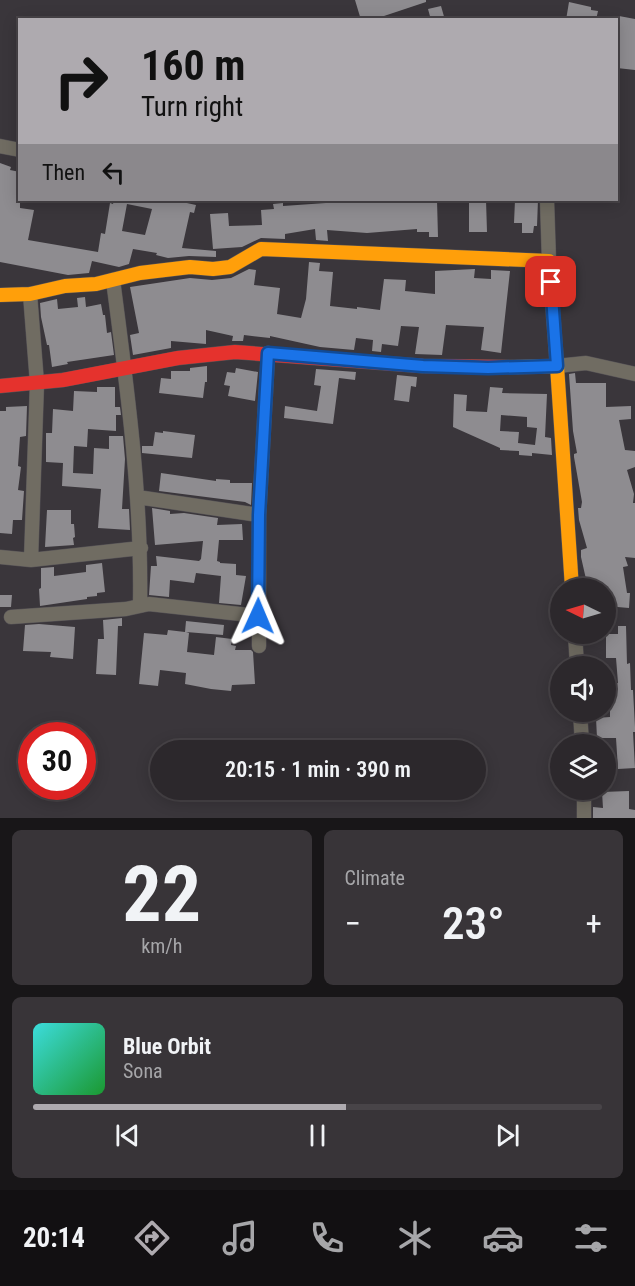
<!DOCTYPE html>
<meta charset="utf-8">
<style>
:root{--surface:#2c282c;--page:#383438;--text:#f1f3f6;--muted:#a6a6a9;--line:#484448;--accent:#aeaaaf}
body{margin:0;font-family:"Roboto Condensed",sans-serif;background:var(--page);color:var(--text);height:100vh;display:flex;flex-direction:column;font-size:22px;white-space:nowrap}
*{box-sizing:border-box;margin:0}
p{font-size:20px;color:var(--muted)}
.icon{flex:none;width:33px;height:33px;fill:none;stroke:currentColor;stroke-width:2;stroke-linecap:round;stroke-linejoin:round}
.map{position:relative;height:818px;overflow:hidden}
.panel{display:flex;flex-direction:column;gap:12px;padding:12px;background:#181618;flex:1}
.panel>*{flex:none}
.top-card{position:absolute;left:18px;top:18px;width:600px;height:183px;border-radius:0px;box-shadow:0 3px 15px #0003,0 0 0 2px var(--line);background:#aeaaaf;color:#111;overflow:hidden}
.needle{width:39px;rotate:275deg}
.buttons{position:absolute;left:550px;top:578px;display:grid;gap:12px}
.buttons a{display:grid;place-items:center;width:66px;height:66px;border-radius:50%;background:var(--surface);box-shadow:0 3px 15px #0003,0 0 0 2px var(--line);font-size:30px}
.speed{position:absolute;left:18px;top:722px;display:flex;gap:12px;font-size:30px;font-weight:700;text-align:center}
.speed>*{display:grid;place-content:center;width:78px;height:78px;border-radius:50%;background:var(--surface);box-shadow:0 3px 15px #0003,0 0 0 2px var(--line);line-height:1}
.speed .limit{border:9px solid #d22;background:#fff;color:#111}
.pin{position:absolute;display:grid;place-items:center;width:51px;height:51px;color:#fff;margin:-26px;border-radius:12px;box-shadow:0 3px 9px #0006}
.me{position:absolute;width:66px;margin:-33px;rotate:1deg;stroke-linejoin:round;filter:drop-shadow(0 0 4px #0008)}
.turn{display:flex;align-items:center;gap:21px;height:126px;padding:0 24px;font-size:27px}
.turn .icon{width:78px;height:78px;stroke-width:2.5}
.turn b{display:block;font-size:42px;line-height:51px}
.then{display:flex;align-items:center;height:57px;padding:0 24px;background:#0003;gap:12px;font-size:22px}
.big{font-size:45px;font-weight:600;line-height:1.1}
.panel .card{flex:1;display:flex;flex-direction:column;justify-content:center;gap:9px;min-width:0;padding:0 21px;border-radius:9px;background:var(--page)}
.panel .dial{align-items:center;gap:0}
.dial b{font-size:78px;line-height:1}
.song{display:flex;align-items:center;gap:18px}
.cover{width:72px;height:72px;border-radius:9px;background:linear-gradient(135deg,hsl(180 70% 55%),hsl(130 70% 35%))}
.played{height:6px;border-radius:3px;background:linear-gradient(90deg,var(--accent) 55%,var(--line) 55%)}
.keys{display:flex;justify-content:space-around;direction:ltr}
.heat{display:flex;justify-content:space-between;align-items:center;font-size:33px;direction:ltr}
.panel .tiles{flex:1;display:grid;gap:12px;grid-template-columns:1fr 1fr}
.card:last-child{grid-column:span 2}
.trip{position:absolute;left:150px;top:740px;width:336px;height:60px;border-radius:30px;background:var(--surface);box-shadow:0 3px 15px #0003,0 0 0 2px var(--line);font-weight:600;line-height:60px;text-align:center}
.dock{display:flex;height:96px;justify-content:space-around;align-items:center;background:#121012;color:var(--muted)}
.dock .icon{width:42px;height:42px}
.dock .active{color:var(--accent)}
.dock b{font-size:27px;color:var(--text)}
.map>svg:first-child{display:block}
</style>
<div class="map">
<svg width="635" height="818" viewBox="0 0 635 818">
<rect width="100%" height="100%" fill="#3a363b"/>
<!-- building -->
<path fill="#8e8c90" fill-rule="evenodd" d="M355,0H426V2L372,20H361Z
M569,2L591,7V10L598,11L596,20H566Z
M441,6L445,20H431L428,9Z
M619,16L635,19V70L617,68L619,51L616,50V29Z
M0,163L11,167L10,170L20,172V208L34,210L28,240L98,252L101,233L105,234L110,203L113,204L114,200H173L196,205L194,213L190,212L182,248L216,251V257L189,256L168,258L156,255L157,253L133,249L129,264L119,267L92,261L89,273L68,275L0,262ZM127,204L152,209L145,235L122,231Z
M365,200H437L438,237H429V232H417V229L367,233L327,230L328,241L316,240L315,229L285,234V239L261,238L242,247L213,249L210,214L228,213L229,226L262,225L261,210L274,209L273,204L283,203V206L340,202L365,203Z
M469,200H486L487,232H469Z
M515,200H538L537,226H534L533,233H522V223H514Z
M309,262L320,263L319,271L333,272L330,306L357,309V307L380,310L384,279L406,280L405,291L435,294V271L475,269L474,278L491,279V270L510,271L501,353L481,350L484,327L446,325L442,355L415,354L419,327L401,326L398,346L382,344L381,352L372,351L373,340L356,338L354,350L320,347L270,336V338L244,335L243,341H232L233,336L206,330V344L171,341V348L133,355L130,335L139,333L130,287L190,278L212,280L231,278L249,269L256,270L254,285L280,288L277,314L301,318L306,299Z
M85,297L86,307L101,304L103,315H105L107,333L111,332L114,355L67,362L68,364L52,367L49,345H47L41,317L40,303L57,299L58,309L78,307L77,298Z
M207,366V382H205L203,398L159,393L161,378L171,379V371H190V368Z
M236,368L258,372L255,401L228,396L230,386L224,385L227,372L235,373Z
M316,369L356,372L355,380L339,378L333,424L284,418L285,406L317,411L321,386L314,385Z
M575,373L576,383H606V407L631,406V419L619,420L625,450L635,451V467L627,470L634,494L633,503H635V558L625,557L628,566L623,567L627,593H630L629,608L606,606V586L588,588L581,557V550L587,548L579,520L578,508H581L582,502L574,457V454L577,453L573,431L569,374Z
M397,375L417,377L416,387L411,386L409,402L394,400Z
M97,387H115V407H120L121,415H116V431L88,429L87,447L74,446L73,473L93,474L94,448L109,449V436H123L125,459L122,509H129L130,530L98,528L101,489L62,486L63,463L46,462V433H52L53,409L73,411L74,391L97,392Z
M490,387L503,388L502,393L547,394L545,437L551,438L552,455L532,453V456L519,455V451L500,450V448L453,427L454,394L467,395L466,411L487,412ZM501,415L527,417V427L537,428L535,445L518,443L519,432L500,431Z
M27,406L26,436L20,437L18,466L21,467L18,490L24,491L22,520H13L12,534L0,533V411H6V407Z
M163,431L195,435L192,458L142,453V446H153L155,432L163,433Z
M161,473L216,481V479L230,480V483H252L251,505L245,502L159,491Z
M152,508L170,511V514L184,513L218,518L217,525L242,524L243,540H219L217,561L220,562V563L236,564V575L246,576L241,605L219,603L221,576L196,573L194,583L170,580L169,597L149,595L151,566H157L156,556L199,561L201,559L203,541L155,545Z
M47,510H71V524H74L75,537L73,538L74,545L45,547Z
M102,563L105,592L97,593V596L87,597V599L40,606L39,589L41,588V568L54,567V576L86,572V565Z
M0,595H12L11,607H0Z
M122,618V626H118L116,675L96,674L98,639H104L103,620Z
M186,621L224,625L223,635L186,632L189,633L187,652L214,655L216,637L232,639L231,645L236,646L235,650H251L253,652L255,684L232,685L231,691L211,689L185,684L186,673L160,670L158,686L139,684L144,633L167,635L168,630L185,632Z
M39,624L75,627L73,659L50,657L51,652L23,651L25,625Z
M618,626H626L627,664L630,663L631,690H633L635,727V732H633L635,768L618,769L616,738H597L596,718L610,717V699H606V683H618L616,658H606V634H618Z
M163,789H215V798L162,796Z
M629,791V809L635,810V818H593V807L603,808L602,792Z"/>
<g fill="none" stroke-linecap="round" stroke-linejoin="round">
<defs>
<path id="street" d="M0,146L20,150
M547,200L549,261L557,366L586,363L635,374
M113,280C127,387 142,496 140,605
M30,294L37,383L31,560
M137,497L259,515
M0,557L31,560L141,548
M11,617L126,609L149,604L258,616
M575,633L577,666
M259,646V515L268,353
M580,711L582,744
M584,818V789"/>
<path id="slow" d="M0,295L30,294L65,286L96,284L140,273L190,267L213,269L230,267L261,249L549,261
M518,367L557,366L572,588"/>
<path id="jam" d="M0,386L63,380L178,358L235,352L423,366L518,367"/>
</defs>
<!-- street casing -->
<use href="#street" stroke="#565357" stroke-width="15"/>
<!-- slow casing -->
<use href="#slow" stroke="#565357" stroke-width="15"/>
<!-- jam casing -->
<use href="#jam" stroke="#565357" stroke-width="15"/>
<!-- street -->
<use href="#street" stroke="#706c62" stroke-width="14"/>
<!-- slow -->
<use href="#slow" stroke="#ff9f0a" stroke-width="14"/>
<!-- jam -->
<use href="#jam" stroke="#e5322d" stroke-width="14"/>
</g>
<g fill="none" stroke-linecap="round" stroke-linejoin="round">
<defs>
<path id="route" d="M258,616L259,515L268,353L423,366L488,368L557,366L551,282"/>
</defs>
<!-- route casing -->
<use href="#route" stroke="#114b97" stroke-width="15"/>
<!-- route -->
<use href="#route" stroke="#1a73e8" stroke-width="10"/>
</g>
</svg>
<div class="buttons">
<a><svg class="needle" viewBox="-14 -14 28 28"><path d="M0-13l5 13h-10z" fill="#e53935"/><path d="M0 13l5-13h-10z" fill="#a6a6a9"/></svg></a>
<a><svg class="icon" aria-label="sound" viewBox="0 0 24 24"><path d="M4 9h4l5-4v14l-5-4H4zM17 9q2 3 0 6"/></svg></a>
<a><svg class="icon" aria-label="layers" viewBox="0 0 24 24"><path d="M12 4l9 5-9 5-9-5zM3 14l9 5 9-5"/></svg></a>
</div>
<div class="speed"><div class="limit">30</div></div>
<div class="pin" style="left:551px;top:282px;background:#d93025"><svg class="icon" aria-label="arrive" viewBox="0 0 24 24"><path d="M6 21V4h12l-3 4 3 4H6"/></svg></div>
<svg class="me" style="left:258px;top:616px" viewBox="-20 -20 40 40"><path d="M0-17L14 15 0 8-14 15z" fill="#1a73e8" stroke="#fff" stroke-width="4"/></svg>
<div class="trip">20:15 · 1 min · 390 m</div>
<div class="top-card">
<div class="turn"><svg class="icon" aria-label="right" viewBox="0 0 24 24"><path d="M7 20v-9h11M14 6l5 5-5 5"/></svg><div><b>160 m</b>Turn right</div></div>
<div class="then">Then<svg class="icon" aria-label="left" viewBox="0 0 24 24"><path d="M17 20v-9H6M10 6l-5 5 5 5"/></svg></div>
</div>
</div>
<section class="panel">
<div class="tiles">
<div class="card dial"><b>22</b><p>km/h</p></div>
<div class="card"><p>Climate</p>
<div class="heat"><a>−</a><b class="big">23°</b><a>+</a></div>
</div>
<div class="card">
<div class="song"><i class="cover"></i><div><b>Blue Orbit</b><p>Sona</p></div></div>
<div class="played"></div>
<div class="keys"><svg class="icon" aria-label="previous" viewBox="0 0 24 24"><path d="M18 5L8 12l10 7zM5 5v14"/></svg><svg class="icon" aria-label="pause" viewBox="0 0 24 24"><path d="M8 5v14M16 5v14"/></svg><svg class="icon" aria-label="next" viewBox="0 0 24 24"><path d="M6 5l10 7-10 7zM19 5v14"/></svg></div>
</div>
</div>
</section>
<nav class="dock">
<b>20:14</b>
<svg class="icon active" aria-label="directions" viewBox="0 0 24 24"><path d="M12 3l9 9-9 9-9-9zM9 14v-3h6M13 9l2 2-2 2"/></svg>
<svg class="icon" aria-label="music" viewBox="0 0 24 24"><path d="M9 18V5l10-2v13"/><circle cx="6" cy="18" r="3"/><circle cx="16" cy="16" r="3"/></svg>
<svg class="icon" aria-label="phone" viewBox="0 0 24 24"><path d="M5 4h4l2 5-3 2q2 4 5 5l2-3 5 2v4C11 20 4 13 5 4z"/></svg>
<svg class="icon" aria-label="climate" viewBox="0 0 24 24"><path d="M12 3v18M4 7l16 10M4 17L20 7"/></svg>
<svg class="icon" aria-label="car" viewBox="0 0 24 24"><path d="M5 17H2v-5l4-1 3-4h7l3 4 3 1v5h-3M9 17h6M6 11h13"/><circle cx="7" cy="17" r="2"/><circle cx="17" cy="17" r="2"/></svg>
<svg class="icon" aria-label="filters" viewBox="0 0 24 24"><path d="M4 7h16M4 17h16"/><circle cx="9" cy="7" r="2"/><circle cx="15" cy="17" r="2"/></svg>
</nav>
